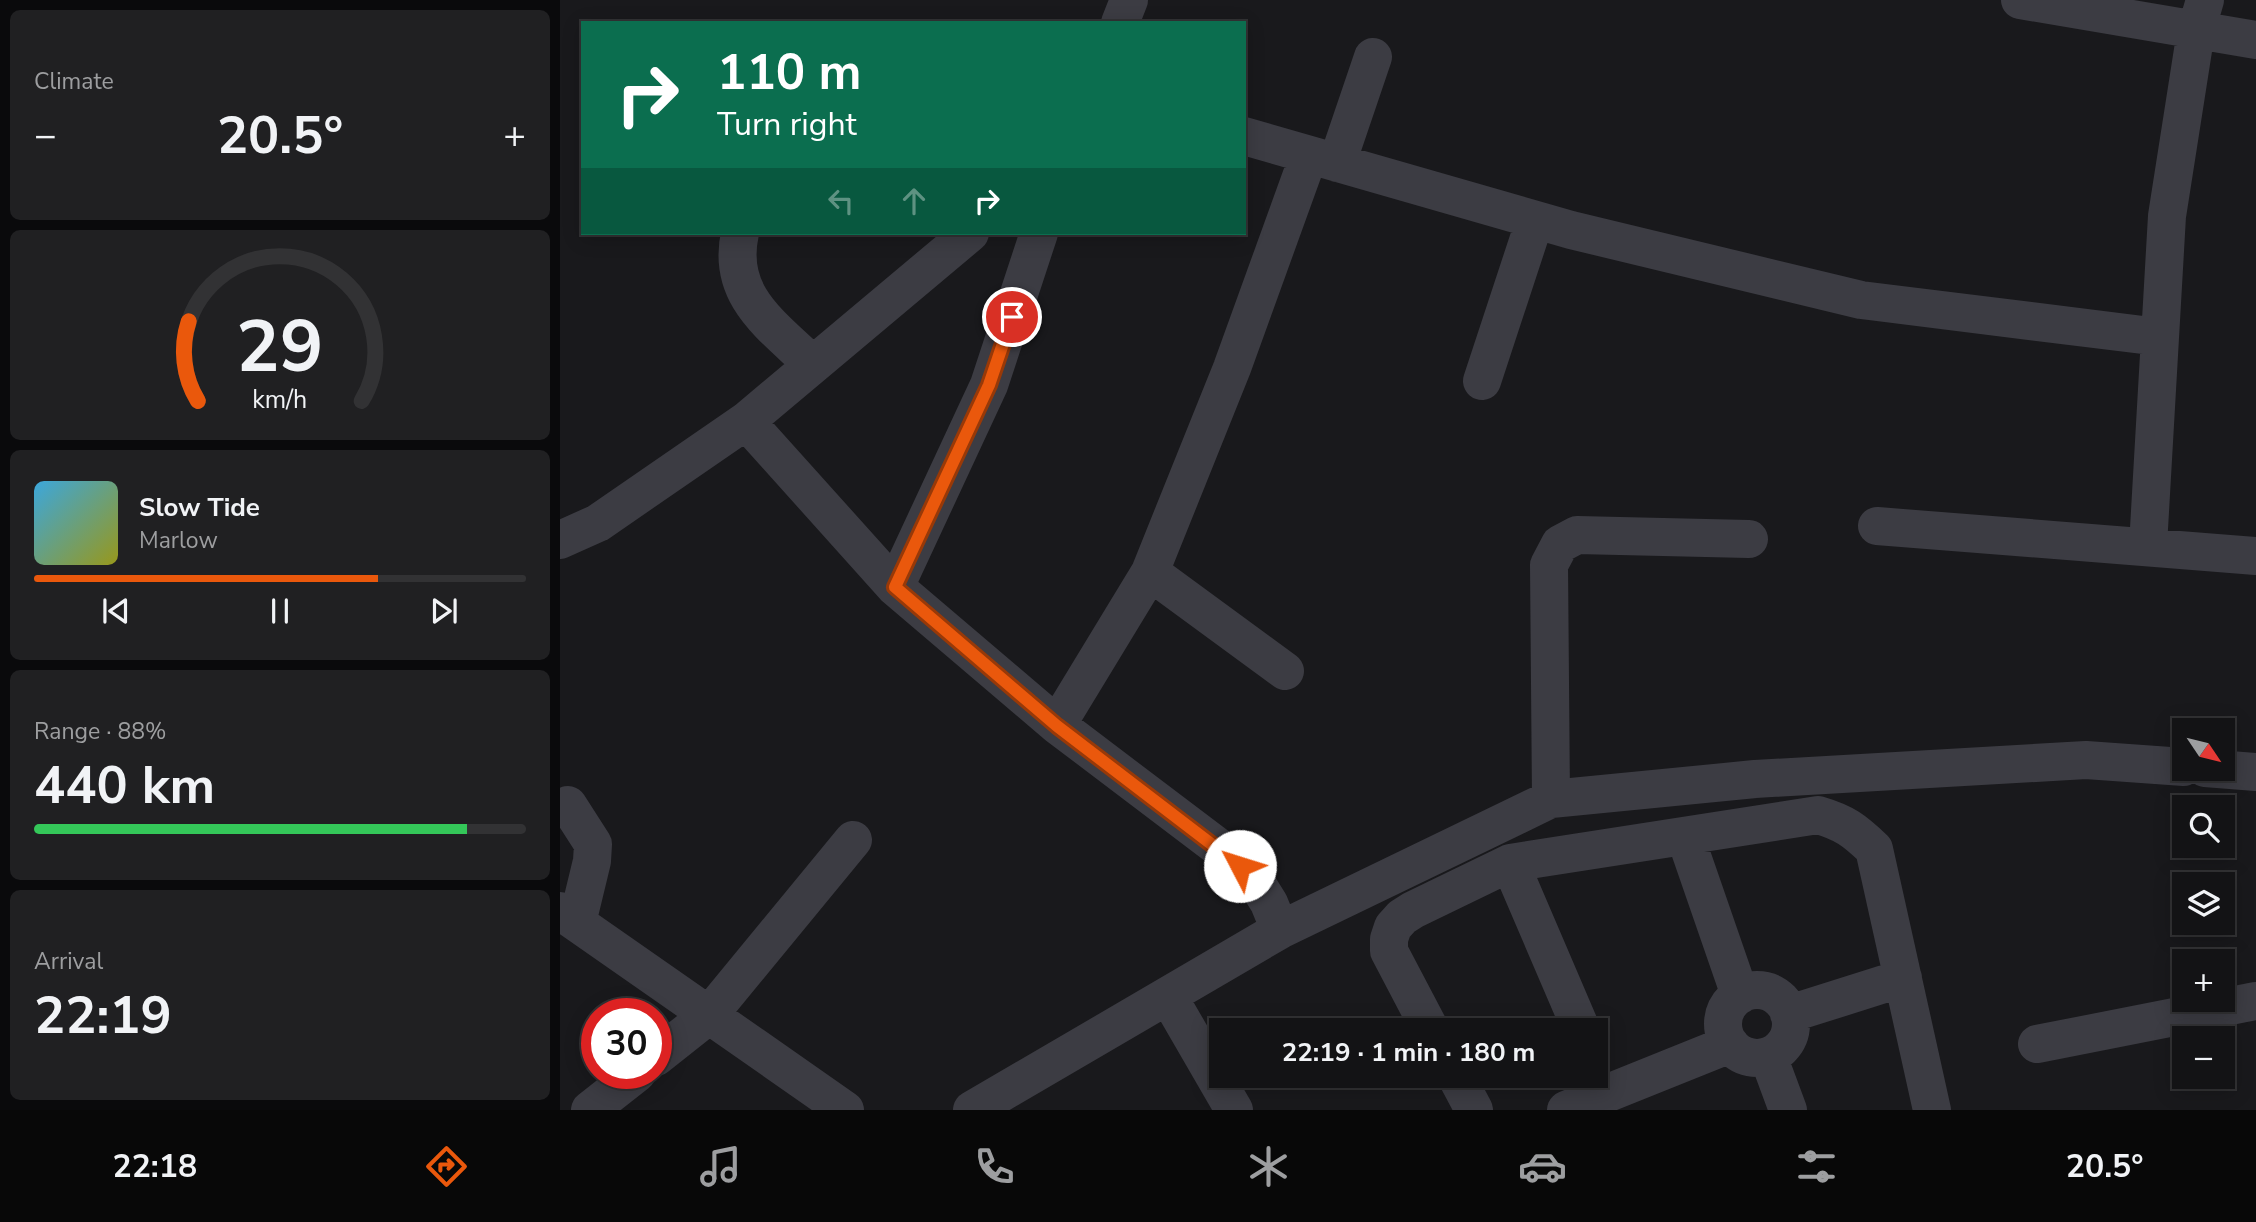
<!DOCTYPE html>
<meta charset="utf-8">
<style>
:root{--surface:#131315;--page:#202022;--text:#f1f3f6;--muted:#9d9ea0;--line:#323234;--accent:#ea580c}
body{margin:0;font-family:"Nunito Sans",sans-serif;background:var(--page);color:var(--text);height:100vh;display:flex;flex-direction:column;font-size:26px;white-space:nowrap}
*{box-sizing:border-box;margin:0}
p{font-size:23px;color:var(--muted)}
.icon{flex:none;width:38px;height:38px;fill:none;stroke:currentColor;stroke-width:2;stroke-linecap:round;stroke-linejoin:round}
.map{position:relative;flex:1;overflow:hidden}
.details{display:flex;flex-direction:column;gap:10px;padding:10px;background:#0a0a0c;width:560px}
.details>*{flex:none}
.guide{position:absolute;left:21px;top:21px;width:665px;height:214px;border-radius:0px;box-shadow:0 4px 18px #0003,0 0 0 2px var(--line);background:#0b6e4f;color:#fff;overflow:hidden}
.needle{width:46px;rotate:125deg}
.controls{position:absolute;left:1612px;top:718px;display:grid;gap:14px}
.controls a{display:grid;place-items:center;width:63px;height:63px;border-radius:0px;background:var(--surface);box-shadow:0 4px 18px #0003,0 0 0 2px var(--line);font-size:35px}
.speed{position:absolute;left:21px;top:998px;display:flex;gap:14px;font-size:35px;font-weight:700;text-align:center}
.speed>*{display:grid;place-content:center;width:91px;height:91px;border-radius:50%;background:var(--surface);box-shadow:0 4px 18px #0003,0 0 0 2px var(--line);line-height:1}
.speed .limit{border:10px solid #d22;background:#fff;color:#111}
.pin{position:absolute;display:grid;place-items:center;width:60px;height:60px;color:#fff;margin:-30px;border:4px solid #fff;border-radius:50%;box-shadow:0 2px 7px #0007}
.me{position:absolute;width:77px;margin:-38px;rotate:310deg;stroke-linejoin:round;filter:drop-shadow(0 0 5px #0008)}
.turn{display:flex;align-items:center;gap:24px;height:147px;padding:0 21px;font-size:32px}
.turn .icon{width:91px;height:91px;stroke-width:2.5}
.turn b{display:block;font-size:49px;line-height:60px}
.lanes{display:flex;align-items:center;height:66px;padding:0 21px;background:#0003;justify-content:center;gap:35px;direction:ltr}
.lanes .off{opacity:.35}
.big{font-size:52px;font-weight:700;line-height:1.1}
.details .card{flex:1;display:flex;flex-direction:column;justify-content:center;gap:10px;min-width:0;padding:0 24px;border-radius:10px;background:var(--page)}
.details .dial{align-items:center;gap:0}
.dial svg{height:182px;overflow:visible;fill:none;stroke:var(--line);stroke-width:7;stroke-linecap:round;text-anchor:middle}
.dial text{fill:var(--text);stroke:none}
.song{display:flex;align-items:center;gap:21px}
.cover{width:84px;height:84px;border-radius:10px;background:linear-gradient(135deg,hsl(200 70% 55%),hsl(60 70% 35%))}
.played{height:7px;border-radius:4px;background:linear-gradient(90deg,var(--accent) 70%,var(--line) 70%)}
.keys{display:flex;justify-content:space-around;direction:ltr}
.heat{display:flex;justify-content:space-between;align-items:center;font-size:38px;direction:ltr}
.charge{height:10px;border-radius:5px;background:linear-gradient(90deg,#34c759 88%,var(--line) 0)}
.trip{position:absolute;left:649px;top:1018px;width:399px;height:70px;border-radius:0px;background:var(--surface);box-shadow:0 4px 18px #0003,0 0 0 2px var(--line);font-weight:700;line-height:70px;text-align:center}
.tabs{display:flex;height:112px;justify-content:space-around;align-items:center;background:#080808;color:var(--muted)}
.tabs .icon{width:49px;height:49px}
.tabs .on{color:var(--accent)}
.tabs b{font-size:32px;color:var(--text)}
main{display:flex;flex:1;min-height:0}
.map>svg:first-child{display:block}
</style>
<main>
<section class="details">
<div class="card"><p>Climate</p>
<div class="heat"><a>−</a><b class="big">20.5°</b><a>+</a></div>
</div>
<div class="card dial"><svg viewBox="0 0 100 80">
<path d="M14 69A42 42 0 1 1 86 69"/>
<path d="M14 69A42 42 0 0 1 10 34" stroke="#ea580c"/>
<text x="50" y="56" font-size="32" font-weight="700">29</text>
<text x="50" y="72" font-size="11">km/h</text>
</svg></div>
<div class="card">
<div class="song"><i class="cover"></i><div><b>Slow Tide</b><p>Marlow</p></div></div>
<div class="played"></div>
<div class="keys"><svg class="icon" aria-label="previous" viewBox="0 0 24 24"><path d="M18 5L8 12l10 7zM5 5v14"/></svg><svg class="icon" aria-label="pause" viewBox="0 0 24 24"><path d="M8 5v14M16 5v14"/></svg><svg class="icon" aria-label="next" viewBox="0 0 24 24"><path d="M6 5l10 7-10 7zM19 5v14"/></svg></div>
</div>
<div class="card"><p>Range · 88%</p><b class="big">440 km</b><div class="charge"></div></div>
<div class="card"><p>Arrival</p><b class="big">22:19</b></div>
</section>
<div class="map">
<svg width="1696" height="1110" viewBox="0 0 1696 1110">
<rect width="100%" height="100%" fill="#19191c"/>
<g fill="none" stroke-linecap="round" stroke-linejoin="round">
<!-- minor -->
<path stroke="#3c3c43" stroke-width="38" d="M1460,0L1696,40
M560,23L569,0
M684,136L1011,230L1301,300L1599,337
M777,163L813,57
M180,233C166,296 212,325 253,365
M922,381L975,220
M186,421L335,587L497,725L666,853L694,879L709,903L720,930
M1317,526L1696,556
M0,540L38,523L186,421L410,233
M1588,546L1607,216L1636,31L1645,0
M590,572L725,671
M335,587L429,385L479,233
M497,725L590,572L672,368L749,155
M1645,768L1696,772
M991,799L989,565L1000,544L1017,535L1189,539
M8,805L33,844L32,861L17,923
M1125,836L1180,995
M950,863L1022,1031
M0,911L285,1110
M1163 1024a34 34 0 1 1 68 0a34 34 0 1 1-68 0Z
M608,996L674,1110
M1229,1014L1343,978
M871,1031L829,951V939L833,927L842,917L853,910L950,863L1258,815C1285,823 1294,830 1314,849L1372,1110
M1477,1044L1696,1001
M1208,1056L1228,1110
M96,1057L149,1015L293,840
M896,1076L914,1110
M30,1110L77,1073
M412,1110L720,930L991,799L1195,779L1526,760L1624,767
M1006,1110L1170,1044"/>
</g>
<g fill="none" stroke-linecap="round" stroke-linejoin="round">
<defs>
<path id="route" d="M452,317L429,385L335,587L497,726L680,866"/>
</defs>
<!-- route casing -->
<use href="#route" stroke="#983908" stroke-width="18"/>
<!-- route -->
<use href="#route" stroke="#ea580c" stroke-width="12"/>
</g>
</svg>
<div class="controls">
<a><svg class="needle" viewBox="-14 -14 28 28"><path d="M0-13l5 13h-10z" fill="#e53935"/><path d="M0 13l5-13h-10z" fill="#9d9ea0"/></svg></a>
<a><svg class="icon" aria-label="search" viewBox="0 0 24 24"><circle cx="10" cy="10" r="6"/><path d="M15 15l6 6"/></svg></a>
<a><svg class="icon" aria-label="layers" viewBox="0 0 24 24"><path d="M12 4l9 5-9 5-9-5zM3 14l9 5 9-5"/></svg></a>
<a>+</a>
<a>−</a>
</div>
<div class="speed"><div class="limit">30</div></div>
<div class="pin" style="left:452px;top:317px;background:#d93025"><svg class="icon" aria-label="arrive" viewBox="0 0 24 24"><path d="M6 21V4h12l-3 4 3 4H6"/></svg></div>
<svg class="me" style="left:680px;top:866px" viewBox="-20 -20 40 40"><circle r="19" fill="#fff"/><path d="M0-13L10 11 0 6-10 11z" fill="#ea580c"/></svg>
<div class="trip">22:19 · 1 min · 180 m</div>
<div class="guide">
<div class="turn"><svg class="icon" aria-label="right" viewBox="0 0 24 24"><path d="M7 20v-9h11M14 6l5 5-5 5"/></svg><div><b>110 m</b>Turn right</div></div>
<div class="lanes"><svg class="icon off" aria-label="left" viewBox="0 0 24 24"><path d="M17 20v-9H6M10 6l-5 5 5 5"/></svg><svg class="icon off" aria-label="ahead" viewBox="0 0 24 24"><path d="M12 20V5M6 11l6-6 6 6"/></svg><svg class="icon" aria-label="right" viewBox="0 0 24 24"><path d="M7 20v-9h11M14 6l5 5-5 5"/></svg></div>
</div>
</div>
</main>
<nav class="tabs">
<b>22:18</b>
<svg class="icon on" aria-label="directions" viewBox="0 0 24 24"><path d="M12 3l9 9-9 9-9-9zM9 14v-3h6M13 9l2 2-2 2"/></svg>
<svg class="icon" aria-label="music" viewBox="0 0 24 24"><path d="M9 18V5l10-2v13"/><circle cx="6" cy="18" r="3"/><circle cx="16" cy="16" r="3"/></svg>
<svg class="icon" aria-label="phone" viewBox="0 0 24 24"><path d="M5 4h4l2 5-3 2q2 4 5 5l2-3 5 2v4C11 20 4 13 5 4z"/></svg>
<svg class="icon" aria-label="climate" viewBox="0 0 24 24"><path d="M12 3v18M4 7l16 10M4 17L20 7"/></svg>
<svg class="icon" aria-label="car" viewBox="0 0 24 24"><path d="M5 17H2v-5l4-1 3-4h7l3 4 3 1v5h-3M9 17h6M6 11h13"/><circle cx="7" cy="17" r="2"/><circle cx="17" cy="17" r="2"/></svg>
<svg class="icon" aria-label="filters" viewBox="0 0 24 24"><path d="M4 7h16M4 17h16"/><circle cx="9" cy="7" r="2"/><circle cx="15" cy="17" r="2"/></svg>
<b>20.5°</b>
</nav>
